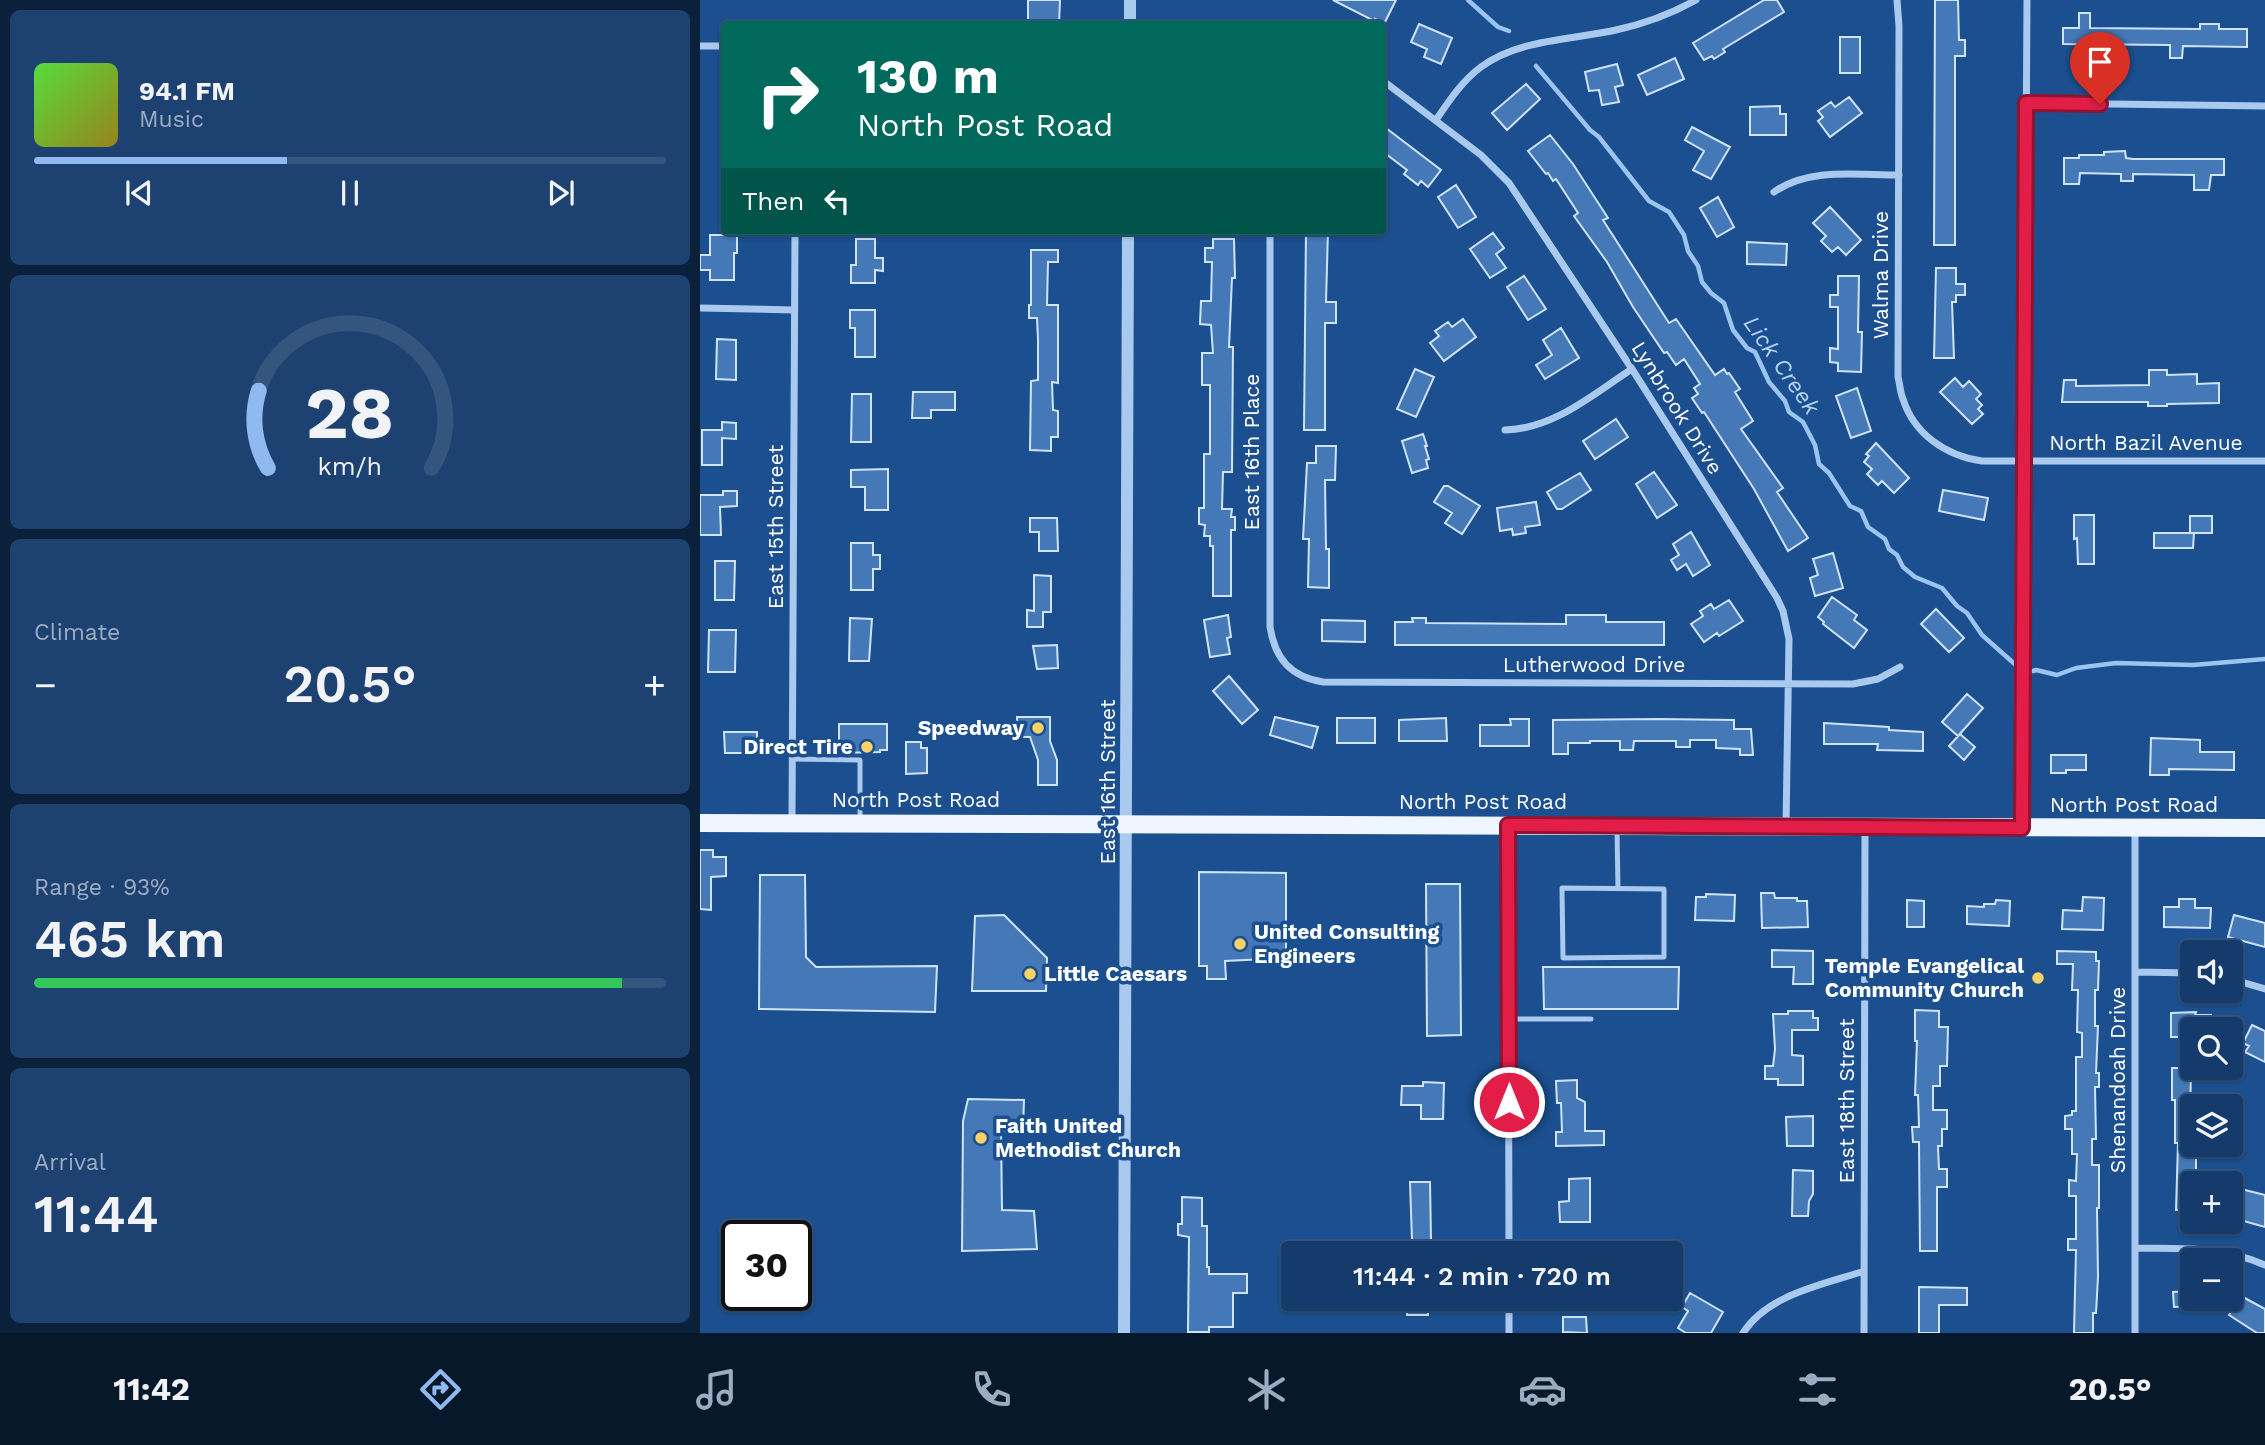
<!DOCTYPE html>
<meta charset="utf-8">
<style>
:root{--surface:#143b6b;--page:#1d4271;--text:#f1f3f6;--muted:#9dadc1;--line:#33557e;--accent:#90b9f0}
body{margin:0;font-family:"Work Sans",sans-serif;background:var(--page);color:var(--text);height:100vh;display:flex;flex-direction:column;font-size:26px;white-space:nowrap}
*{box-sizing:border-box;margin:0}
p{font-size:23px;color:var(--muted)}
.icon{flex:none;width:38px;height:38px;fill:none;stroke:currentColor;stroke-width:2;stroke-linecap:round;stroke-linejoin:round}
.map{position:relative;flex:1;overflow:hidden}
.drawer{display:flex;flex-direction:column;gap:10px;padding:10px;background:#0b203b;width:700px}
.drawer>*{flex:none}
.top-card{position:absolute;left:21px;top:21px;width:665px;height:214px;border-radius:7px;box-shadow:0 2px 5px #0004,0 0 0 2px var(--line);background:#00695c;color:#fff;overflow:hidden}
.fabs{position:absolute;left:1480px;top:940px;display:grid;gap:14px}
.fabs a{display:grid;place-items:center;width:63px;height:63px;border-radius:7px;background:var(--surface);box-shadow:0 2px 5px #0004,0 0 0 2px var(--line);font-size:35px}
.speed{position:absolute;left:21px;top:1220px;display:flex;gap:14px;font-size:35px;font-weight:700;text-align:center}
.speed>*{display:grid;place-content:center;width:91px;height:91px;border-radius:50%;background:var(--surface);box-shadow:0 2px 5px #0004,0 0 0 2px var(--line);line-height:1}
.speed .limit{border:4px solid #111;border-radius:10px;background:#fff;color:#111}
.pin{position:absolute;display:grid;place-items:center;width:60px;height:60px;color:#fff;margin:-72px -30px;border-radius:50% 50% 50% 0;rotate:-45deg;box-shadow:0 0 7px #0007}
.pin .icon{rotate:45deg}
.me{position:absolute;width:77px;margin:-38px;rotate:0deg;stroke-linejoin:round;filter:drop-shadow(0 0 5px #0008)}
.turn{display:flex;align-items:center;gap:24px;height:147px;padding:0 21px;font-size:32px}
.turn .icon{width:91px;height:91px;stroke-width:2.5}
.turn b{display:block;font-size:49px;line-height:60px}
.then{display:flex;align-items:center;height:66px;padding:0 21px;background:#0003;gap:14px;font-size:26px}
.big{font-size:52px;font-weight:600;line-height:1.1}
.drawer .card{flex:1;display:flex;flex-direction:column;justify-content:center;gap:10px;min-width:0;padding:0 24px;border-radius:10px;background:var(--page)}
.drawer .dial{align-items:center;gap:0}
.dial svg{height:182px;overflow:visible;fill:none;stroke:var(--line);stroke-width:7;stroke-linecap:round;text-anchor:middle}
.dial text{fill:var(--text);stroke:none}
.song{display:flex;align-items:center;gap:21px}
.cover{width:84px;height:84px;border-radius:10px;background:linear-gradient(135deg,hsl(110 70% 55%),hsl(50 70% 35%))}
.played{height:7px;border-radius:4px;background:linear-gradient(90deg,var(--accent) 40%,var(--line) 40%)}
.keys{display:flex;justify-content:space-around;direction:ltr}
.heat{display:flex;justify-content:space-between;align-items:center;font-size:38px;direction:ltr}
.charge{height:10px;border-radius:5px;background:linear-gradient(90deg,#34c759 93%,var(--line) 0)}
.trip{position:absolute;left:581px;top:1241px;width:402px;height:70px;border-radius:7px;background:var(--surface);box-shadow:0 2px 5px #0004,0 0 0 2px var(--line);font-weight:600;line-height:70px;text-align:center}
.menu{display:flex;height:112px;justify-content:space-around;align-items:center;background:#08182b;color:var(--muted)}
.menu .icon{width:49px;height:49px}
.menu .on{color:var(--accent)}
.menu b{font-size:32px;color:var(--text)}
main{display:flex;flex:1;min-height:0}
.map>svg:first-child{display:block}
</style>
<main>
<section class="drawer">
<div class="card">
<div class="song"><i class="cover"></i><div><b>94.1 FM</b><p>Music</p></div></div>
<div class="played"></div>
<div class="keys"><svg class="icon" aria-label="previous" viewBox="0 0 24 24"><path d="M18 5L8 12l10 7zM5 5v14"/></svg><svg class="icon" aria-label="pause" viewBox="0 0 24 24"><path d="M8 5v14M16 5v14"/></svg><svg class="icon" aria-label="next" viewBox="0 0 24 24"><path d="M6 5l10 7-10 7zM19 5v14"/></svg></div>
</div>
<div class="card dial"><svg viewBox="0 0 100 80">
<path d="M14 69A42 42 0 1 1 86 69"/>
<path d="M14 69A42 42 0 0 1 10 35" stroke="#90b9f0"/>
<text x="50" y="56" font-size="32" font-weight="700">28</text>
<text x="50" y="72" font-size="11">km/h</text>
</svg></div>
<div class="card"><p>Climate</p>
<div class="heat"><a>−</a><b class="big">20.5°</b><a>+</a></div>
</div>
<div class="card"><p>Range · 93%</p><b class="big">465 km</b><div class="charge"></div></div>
<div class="card"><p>Arrival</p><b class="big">11:44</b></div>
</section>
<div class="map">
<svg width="1565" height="1333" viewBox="0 0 1565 1333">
<rect width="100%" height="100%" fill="#1b4f8f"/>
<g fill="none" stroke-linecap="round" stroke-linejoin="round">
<!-- stream -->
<path stroke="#9cc4f0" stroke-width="4.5" d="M768,0L798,27L809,31
M836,66L890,130L899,137L949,201L969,212L984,235L988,251L998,266L1002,282L1011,293L1024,303L1033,330L1047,348L1055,352L1069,382L1085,401L1089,412L1103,422L1115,445L1119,464L1129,473L1150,506L1161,511L1168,527L1185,539L1189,549L1197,555L1203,567L1215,577L1242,588L1257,606L1267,613L1282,635L1318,667
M1333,671L1336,670L1357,675L1376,668L1416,663L1493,665L1565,659"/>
</g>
<!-- building -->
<path fill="#4478b7" stroke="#cfe3fa" stroke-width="2" d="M328,0H360L359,24H328Z
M633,0H696L684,24L675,19L674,21Z
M1064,0H1077L1084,12L1023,49L1025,52L1014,59L1012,56L1004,60L993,43Z
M1235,0H1258L1259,40H1265V56H1255V245H1234Z
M1379,13H1390V28L1500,29V24H1519V29H1547V47L1483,46L1482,58H1470V45L1363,44V28H1379Z
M719,24L752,38L741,64L724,57L727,49L711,42Z
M1140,37H1160V73H1140Z
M975,58L984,79L947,95L938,75Z
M917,64L923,85L915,87L919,102L902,105L899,90L889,91L885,72Z
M826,84L840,99L807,130L792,113Z
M1149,97L1162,113L1130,137L1118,121L1123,117L1118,111L1131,102L1135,107Z
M1080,106V114H1086V135H1050V107Z
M682,125L741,170L728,187L721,181L718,185L704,174L707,170L682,151Z
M992,127L1030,147L1011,179L993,170L1004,151L985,140Z
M850,135L873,164L908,218L903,220L969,323L976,319L1015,375L1024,369L1027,374L1029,373L1040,389L1035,392L1053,421L1041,429L1083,488L1077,492L1108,538L1088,551L1054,489L1004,412L1002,413L992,398L998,394L994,388L1000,384L984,359L976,365L967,352L964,353L933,307L907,262L874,216L878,213L856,179L853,181L848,173L846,174L828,151Z
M1425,151L1426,158L1433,159H1524V175H1511L1509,190H1494V175L1433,174V181H1421V174L1380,173L1379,184H1364V158H1379V155H1404V152Z
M756,185L776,217L758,228L738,197Z
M1018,197L1034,227L1017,237L1000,208Z
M1130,207L1161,240L1146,255L1138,247L1132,252L1121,241L1126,236L1113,223Z
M606,231H628L626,302H636V323H625V430H604Z
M793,233L804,248L796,254L806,268L790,278L770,249Z
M10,235H37V253H34V280H10V270H0V255H10Z
M156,239H175V258H183V271L175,270V283H151V265H156Z
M513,239H534L535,278H532L529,347H533L532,472H523L522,509H532L531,517H535V530H531V596H513V546H510V536H504L505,525L499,524V508H504V454H510V385H502V353H513L511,325L500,324L501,301H511L512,262H505V248H513Z
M1047,242L1087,244L1086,265L1047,264Z
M331,250H358V262H348L347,305H358V383L352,382L353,410L358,411V437H351V451L330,450L331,381L338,380V340L337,318H329V305H331Z
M1236,268H1256V284H1265V295H1256V302H1252L1254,358H1234Z
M824,276L846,309L828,320L807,287Z
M1138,276H1159L1158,332H1162L1161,372L1138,371V363L1130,362V348L1138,349V307H1130V295H1138Z
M150,310H175V357H155V328H150Z
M763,319L776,337L744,361L730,343L739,336L735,331L748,322L752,327Z
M861,328L879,358L845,379L836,365L852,355L843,340Z
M17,339L36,340V380L16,379Z
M715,369L734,377L716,417L697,409Z
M1449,370H1467V375L1497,374V384L1519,383V403L1467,404V406H1448V402H1362L1364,380H1376V386L1449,385Z
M1255,378L1263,387L1269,381L1281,394L1276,399L1282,405L1278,409L1283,414L1272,424L1240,392Z
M1157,388L1171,431L1151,438L1136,396Z
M213,392H255V410H231V418H212Z
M152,394H171V442H151Z
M916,419L928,437L895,459L883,441Z
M22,422L36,423V439L22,438V465H2V430H22Z
M723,434L727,446H725L729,459L726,460L728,468L712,473L702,441Z
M1176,443L1209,478L1194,493L1182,481L1178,485L1167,474L1172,469L1164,462L1169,456L1166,454Z
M616,446H636L635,480H625L626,549H629V588L608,587L609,539H603L607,463H616Z
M188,469V510H165V487H151V470Z
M954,472L977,505L957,518L936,484Z
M880,473L891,490L862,509H857L847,492Z
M744,486H748L780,506L762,534L745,523L752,513L734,502Z
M1243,490L1288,498L1284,520L1239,511Z
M23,491H37V506L20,507L21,535H0V495H23Z
M836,502L840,525L825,527L826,533L813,535L812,529L800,531L797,508Z
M1374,515H1394V564H1378L1377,538L1374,539Z
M1490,516H1512V533H1490Z
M330,518H357L358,551H339V532H330Z
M991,532L1010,565L993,576L986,564L977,570L971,560L979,555L973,544Z
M1454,533H1494L1493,548H1454Z
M151,543H173V555H180V569H173V590H151Z
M1133,553L1143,588L1115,596L1110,578L1118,575L1113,559Z
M15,561H35L34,600H15Z
M334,575L351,576V612H343V627H327V610L334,611Z
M1132,597L1157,615L1154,620L1167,630L1154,648L1123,624L1124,622L1118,617Z
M1029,600L1043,621L1019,636L1017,633L1004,642L991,624L1003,616L1000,611L1011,604L1014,609Z
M1236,609L1264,638L1249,652L1221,624Z
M528,615L531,637L527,638L530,654L510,657L504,620Z
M866,615H906V622H964V645H695V622H713L712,618H726V623L866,624Z
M150,618L172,619L169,661H149Z
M622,620L665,621V642L622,641Z
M9,630H36L35,672H8Z
M357,645L358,668L337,669L333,646Z
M529,676L558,710L542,724L513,691Z
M1267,694L1283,708L1258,736L1242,722Z
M317,717H350V741L357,760V785H338V760L330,737H317Z
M575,717L618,727L612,748L570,735Z
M637,718H675V743H637Z
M746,718L747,741H699V720Z
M810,719H829V746H780V725H811Z
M959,719L1034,720V729H1051L1053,755H1040V749L1016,748V740H990V747H976V741H934L933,750H920V741H890V743H868V754H853V720Z
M1124,723L1189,727V730L1223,732V751L1177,750L1178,744H1124Z
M139,724H187V750H180V752L139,753Z
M24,732H57V750H50V753H25Z
M1260,734L1275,747L1264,760L1249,746Z
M1451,738L1500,740V752H1534V770L1469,769V775H1450Z
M206,742H221V748H227V773L206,774Z
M1351,755H1386V770H1366V773H1351Z
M0,850H13V857H26V876L11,877V910L0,909Z
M499,872L586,873V958L525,961L526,979H507V966H499Z
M60,875H105L106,957L116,967L237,966L235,1012L59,1009Z
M726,884H760L761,1035L727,1036Z
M1061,893H1074L1075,898H1097V901H1107L1108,927L1062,928Z
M1006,894L1035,895L1034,921L995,920L996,897H1006Z
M1383,897L1404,898L1403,930L1362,929L1363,910L1382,911Z
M1479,899H1495V908H1511L1510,928L1464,927V907H1479Z
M1207,900L1224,901V927H1207Z
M1296,900L1310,901L1309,926L1267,924V906L1284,907V904H1295Z
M304,915L347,958L346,991H272L275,916Z
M1534,915L1565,923V947L1528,937Z
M1072,950L1113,951V984H1093L1094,967H1072Z
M1357,951L1396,952V961H1399L1398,990H1395V1026H1398L1396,1073H1399V1087H1395L1396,1139H1392V1165H1399V1208H1397L1398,1277L1396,1313H1393V1333H1374L1376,1250H1368V1239H1376V1196H1369V1180L1376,1181L1377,1154H1372V1129H1365V1116L1372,1115V1111H1376V1057H1382V1033L1377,1032L1378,990H1372L1373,964H1357Z
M843,967H979L978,1009H844Z
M1215,1010L1239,1011V1027H1248L1247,1066H1240V1086H1233V1110H1247V1129H1242V1146H1238L1239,1169H1247V1187H1237V1251H1220L1219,1142H1213L1212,1127H1219L1218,1095H1215L1217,1041H1215Z
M1088,1011H1113V1018H1118V1030H1092V1055L1103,1056V1085H1078V1079H1065V1066H1073L1075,1049L1073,1014H1088Z
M1496,1012L1495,1015H1511V1029H1493V1037H1471V1013Z
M1552,1025L1565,1031V1062L1545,1052L1549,1046L1543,1043Z
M1472,1068H1491L1490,1122L1493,1144H1496V1183H1493V1210H1476L1478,1143H1475V1100H1472Z
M877,1080V1098L885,1102V1131H904V1145L856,1146V1132H862L861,1103H857L856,1081Z
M723,1082L744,1083L743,1119H721V1105H701L702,1086H723Z
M268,1099L324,1100L323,1131H301L302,1210L334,1211L337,1249L262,1251L263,1121Z
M1113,1116V1146H1087L1086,1117Z
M1093,1170L1113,1171V1194L1109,1201L1108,1216H1092Z
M890,1178V1222H860L859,1202L869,1201V1179Z
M710,1182H730L731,1240H712Z
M1541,1189L1565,1195V1227L1533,1218Z
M482,1197L502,1198V1226H507V1267H509V1274H547V1293H533V1327H509V1332H488L489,1237L478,1235V1224H482Z
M1219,1287L1267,1288V1305H1239V1333H1219Z
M1493,1291V1306L1474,1307L1473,1292Z
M990,1293L1023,1312L1011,1333H986L978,1328L988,1311L982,1307Z
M1541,1296L1565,1309V1333H1557L1529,1315Z
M709,1298H728V1315H707V1300Z
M863,1317H886L887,1333L863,1332Z"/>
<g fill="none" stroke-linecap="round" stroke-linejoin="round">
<!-- service -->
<path stroke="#a9c9ee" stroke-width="5" d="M92,759L160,760V820
M917,829L918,889
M862,888L964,889V957L863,958Z
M808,1019H891"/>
<!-- minor -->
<path stroke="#a9c9ee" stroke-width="7" d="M1197,0L1199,26L1198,377C1200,384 1200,392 1203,399C1214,434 1246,456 1282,461H1565
M0,46H24
M682,80L781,155L809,183L932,369L1077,598L1083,611L1089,639L1086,826
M1326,103L1565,106
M736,120C749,101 762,81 781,67C819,39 871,40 916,30C944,24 971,14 996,0
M1074,192C1109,167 1158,175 1199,175
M570,231V627C575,659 591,677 623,682L1153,684L1178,679L1200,667
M0,308L94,310
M805,430C854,429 893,394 932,369
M92,822L95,231
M1322,825L1327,0
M808,826L809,1253
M1436,972L1493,973
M1531,979L1565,989
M1436,1248C1481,1249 1523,1246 1565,1265
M809,1333V1298
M1043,1333C1068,1294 1123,1285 1164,1271
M1164,1333L1165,827
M1435,1333V828"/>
<!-- tertiary -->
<path stroke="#a9c9ee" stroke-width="12" d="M430,24V0
M424,1333L428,231"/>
<!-- primary -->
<path stroke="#f0f6ff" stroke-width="18" d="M0,823L1565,828"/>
</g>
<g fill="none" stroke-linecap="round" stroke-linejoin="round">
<defs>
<path id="route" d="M809,1102L808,825L1322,828L1326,103L1400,104"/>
</defs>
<!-- route casing -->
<use href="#route" stroke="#92132f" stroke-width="18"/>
<!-- route -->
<use href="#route" stroke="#e11d48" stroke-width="12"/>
</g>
<!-- markers -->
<g fill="#ffd166" stroke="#1b4f8f" stroke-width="2.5">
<circle cx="338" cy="728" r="7"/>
<circle cx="167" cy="747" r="7"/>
<circle cx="540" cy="944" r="7"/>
<circle cx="330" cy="974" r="7"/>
<circle cx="1338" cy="978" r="7"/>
<circle cx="281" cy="1138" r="7"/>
</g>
<g text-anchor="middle" stroke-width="7" stroke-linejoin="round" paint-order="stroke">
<!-- street labels -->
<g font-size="21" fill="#fff" stroke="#1b4f8f">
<text transform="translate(1181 275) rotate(-90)" y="7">Walma Drive</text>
<text transform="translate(977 408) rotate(58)" y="7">Lynbrook Drive</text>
<text x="1446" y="450">North Bazil Avenue</text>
<text transform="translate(552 452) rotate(-90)" y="7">East 16th Place</text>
<text transform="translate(76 527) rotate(-90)" y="7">East 15th Street</text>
<text x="894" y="672">Lutherwood Drive</text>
<text transform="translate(408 782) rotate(-90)" y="7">East 16th Street</text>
<text x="216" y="807">North Post Road</text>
<text x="783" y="809">North Post Road</text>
<text x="1434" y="812">North Post Road</text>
<text transform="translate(1418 1080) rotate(-90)" y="7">Shenandoah Drive</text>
<text transform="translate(1147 1101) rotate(-90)" y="7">East 18th Street</text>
</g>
<!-- poi labels -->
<g font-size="21" font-weight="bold" fill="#fff" stroke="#1b4f8f" text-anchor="end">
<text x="324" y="735">Speedway</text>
<text x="153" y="754">Direct Tire</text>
<text x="554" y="939" text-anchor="start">United Consulting<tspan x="554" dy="24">Engineers</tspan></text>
<text x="1324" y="973">Temple Evangelical<tspan x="1324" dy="24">Community Church</tspan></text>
<text x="344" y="981" text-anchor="start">Little Caesars</text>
<text x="295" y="1133" text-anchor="start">Faith United<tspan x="295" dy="24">Methodist Church</tspan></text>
</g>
<!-- water labels -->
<g font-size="23" font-style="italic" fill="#b5d3f5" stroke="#1b4f8f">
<text transform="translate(1082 365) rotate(55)" y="8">Lick Creek</text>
</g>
</g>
</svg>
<div class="fabs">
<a><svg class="icon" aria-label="sound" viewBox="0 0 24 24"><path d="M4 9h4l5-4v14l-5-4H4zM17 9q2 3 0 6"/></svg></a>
<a><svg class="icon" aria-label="search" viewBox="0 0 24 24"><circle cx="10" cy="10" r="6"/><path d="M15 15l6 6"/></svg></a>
<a><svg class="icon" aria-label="layers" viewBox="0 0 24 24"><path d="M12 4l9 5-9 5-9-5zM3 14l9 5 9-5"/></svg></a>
<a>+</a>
<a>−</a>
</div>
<div class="speed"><div class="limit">30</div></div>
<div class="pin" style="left:1400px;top:104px;background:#d93025"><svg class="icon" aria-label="arrive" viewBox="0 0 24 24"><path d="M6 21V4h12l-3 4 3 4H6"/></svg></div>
<svg class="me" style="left:809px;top:1102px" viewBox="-20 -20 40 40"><circle r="17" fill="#e11d48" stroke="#fff" stroke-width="3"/><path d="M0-11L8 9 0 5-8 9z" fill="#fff"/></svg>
<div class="trip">11:44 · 2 min · 720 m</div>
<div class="top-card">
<div class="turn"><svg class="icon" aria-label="right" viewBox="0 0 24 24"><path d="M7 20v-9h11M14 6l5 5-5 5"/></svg><div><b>130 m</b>North Post Road</div></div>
<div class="then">Then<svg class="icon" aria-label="left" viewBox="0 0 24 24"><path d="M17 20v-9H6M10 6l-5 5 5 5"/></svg></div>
</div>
</div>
</main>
<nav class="menu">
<b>11:42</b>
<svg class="icon on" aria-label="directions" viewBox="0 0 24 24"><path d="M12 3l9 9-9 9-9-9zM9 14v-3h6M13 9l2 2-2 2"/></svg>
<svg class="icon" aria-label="music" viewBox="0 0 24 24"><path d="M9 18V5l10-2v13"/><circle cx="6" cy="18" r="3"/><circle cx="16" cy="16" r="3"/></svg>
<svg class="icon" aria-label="phone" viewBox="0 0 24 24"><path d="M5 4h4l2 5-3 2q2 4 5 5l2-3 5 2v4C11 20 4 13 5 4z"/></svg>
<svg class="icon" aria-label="climate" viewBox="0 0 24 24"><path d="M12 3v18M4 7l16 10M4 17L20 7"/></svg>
<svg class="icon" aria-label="car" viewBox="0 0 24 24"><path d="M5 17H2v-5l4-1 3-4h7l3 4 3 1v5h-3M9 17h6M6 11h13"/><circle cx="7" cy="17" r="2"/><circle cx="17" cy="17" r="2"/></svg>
<svg class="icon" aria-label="filters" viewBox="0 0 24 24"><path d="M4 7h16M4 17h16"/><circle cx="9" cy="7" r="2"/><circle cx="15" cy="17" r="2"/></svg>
<b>20.5°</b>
</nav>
